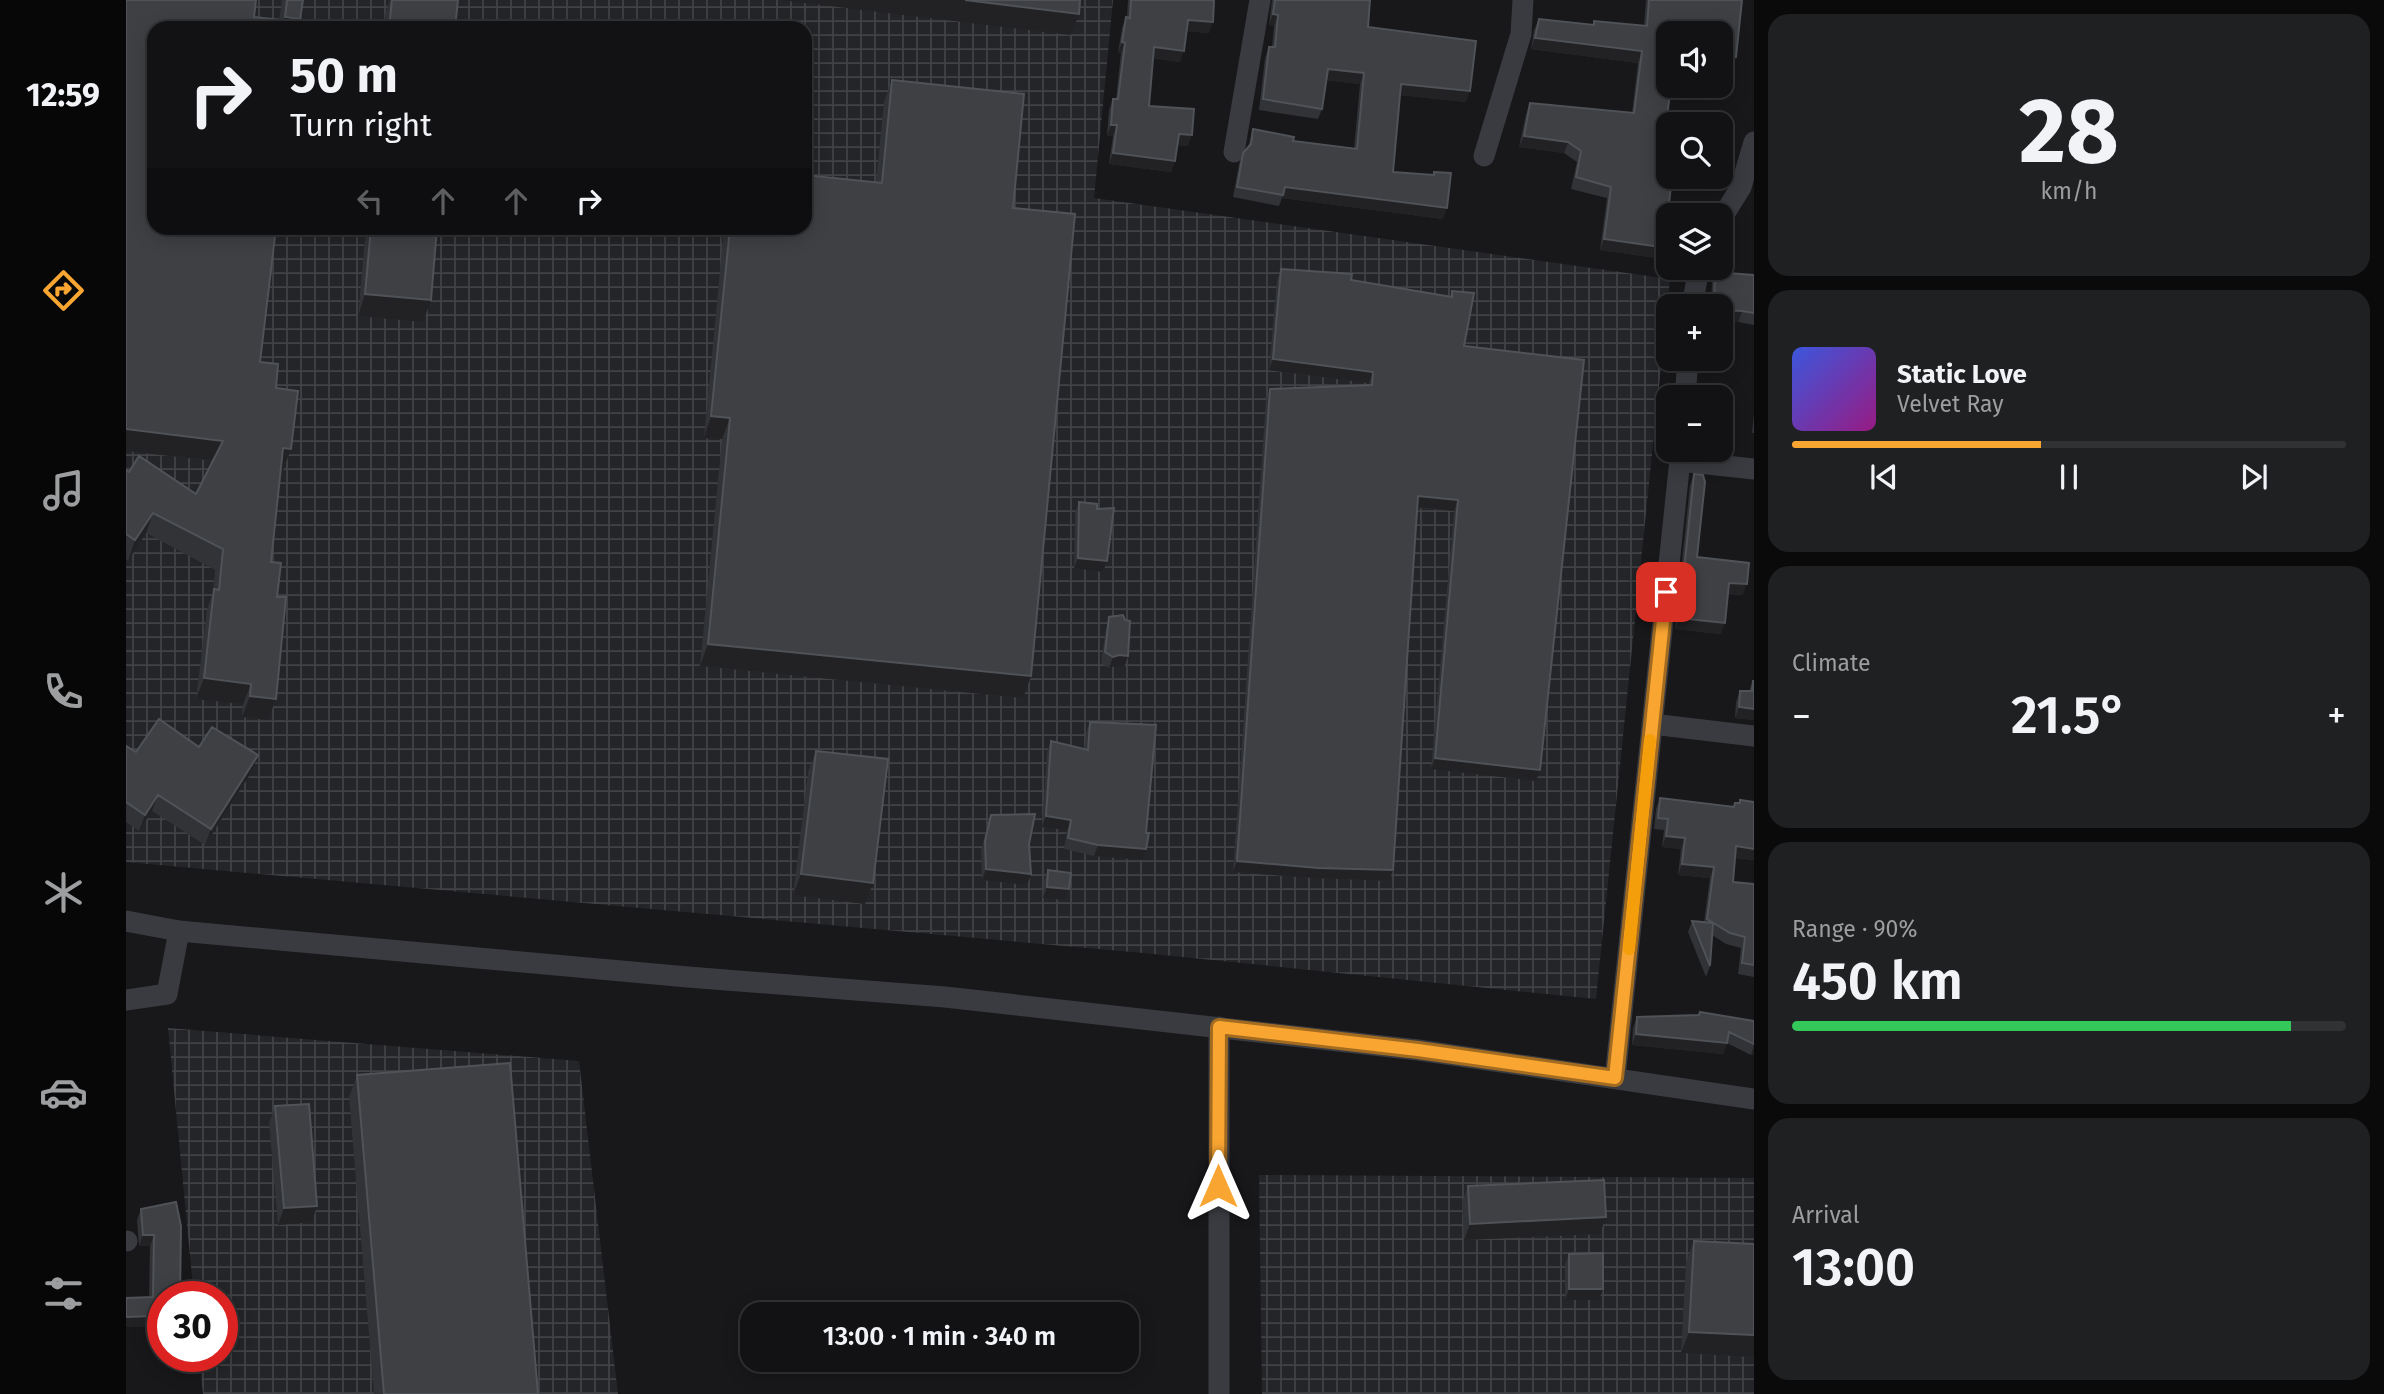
<!DOCTYPE html>
<meta charset="utf-8">
<style>
:root{--surface:#121214;--page:#1f2022;--text:#f1f3f6;--muted:#9c9ea0;--line:#313234;--accent:#f9a532}
body{margin:0;font-family:"Fira Sans",sans-serif;background:var(--page);color:var(--text);height:100vh;display:flex;flex-direction:column;font-size:26px;white-space:nowrap}
*{box-sizing:border-box;margin:0}
p{font-size:23px;color:var(--muted)}
.icon{flex:none;width:38px;height:38px;fill:none;stroke:currentColor;stroke-width:2;stroke-linecap:round;stroke-linejoin:round}
.map{position:relative;flex:1;overflow:hidden}
.panel{display:flex;flex-direction:column;gap:14px;padding:14px;background:#0a0a0b;width:630px}
.panel>*{flex:none}
.guide{position:absolute;left:21px;top:21px;width:665px;height:214px;border-radius:21px;box-shadow:0 4px 18px #0003,0 0 0 2px var(--line);background:#121214;color:var(--text);overflow:hidden}
.controls{position:absolute;left:1530px;top:21px;display:grid;gap:14px}
.controls a{display:grid;place-items:center;width:77px;height:77px;border-radius:14px;background:var(--surface);box-shadow:0 4px 18px #0003,0 0 0 2px var(--line);font-size:35px}
.speed{position:absolute;left:21px;top:1281px;display:flex;gap:14px;font-size:35px;font-weight:700;text-align:center}
.speed>*{display:grid;place-content:center;width:91px;height:91px;border-radius:50%;background:var(--surface);box-shadow:0 4px 18px #0003,0 0 0 2px var(--line);line-height:1}
.speed .limit{border:10px solid #d22;background:#fff;color:#111}
.pin{position:absolute;display:grid;place-items:center;width:60px;height:60px;color:#fff;margin:-30px;border-radius:14px;box-shadow:0 4px 10px #0006}
.me{position:absolute;width:77px;margin:-38px;rotate:0deg;stroke-linejoin:round;filter:drop-shadow(0 0 5px #0008)}
.turn{display:flex;align-items:center;gap:24px;height:147px;padding:0 28px;font-size:32px}
.turn .icon{width:91px;height:91px;stroke-width:2.5}
.turn b{display:block;font-size:49px;line-height:60px}
.lanes{display:flex;align-items:center;height:66px;padding:0 28px;background:#0003;justify-content:center;gap:35px;direction:ltr}
.lanes .off{opacity:.35}
.big{font-size:52px;font-weight:600;line-height:1.1}
.panel .tile{flex:1;display:flex;flex-direction:column;justify-content:center;gap:10px;min-width:0;padding:0 24px;border-radius:21px;background:var(--page)}
.panel .dial{align-items:center;gap:0}
.dial b{font-size:91px;line-height:1}
.song{display:flex;align-items:center;gap:21px}
.cover{width:84px;height:84px;border-radius:10px;background:linear-gradient(135deg,hsl(230 70% 55%),hsl(310 70% 35%))}
.played{height:7px;border-radius:4px;background:linear-gradient(90deg,var(--accent) 45%,var(--line) 45%)}
.keys{display:flex;justify-content:space-around;direction:ltr}
.heat{display:flex;justify-content:space-between;align-items:center;font-size:38px;direction:ltr}
.charge{height:10px;border-radius:5px;background:linear-gradient(90deg,#34c759 90%,var(--line) 0)}
.trip{position:absolute;left:614px;top:1302px;width:399px;height:70px;border-radius:21px;background:var(--surface);box-shadow:0 4px 18px #0003,0 0 0 2px var(--line);font-weight:600;line-height:70px;text-align:center}
main{display:flex;flex:1;min-height:0}
.menu{display:flex;flex-direction:column;width:126px;justify-content:space-around;align-items:center;background:#070708;color:var(--muted)}
.menu .icon{width:49px;height:49px}
.menu .active{color:var(--accent)}
.menu b{font-size:32px;color:var(--text)}
.map>svg:first-child{display:block}
</style>
<main>
<nav class="menu">
<b>12:59</b>
<svg class="icon active" aria-label="directions" viewBox="0 0 24 24"><path d="M12 3l9 9-9 9-9-9zM9 14v-3h6M13 9l2 2-2 2"/></svg>
<svg class="icon" aria-label="music" viewBox="0 0 24 24"><path d="M9 18V5l10-2v13"/><circle cx="6" cy="18" r="3"/><circle cx="16" cy="16" r="3"/></svg>
<svg class="icon" aria-label="phone" viewBox="0 0 24 24"><path d="M5 4h4l2 5-3 2q2 4 5 5l2-3 5 2v4C11 20 4 13 5 4z"/></svg>
<svg class="icon" aria-label="climate" viewBox="0 0 24 24"><path d="M12 3v18M4 7l16 10M4 17L20 7"/></svg>
<svg class="icon" aria-label="car" viewBox="0 0 24 24"><path d="M5 17H2v-5l4-1 3-4h7l3 4 3 1v5h-3M9 17h6M6 11h13"/><circle cx="7" cy="17" r="2"/><circle cx="17" cy="17" r="2"/></svg>
<svg class="icon" aria-label="filters" viewBox="0 0 24 24"><path d="M4 7h16M4 17h16"/><circle cx="9" cy="7" r="2"/><circle cx="15" cy="17" r="2"/></svg>
</nav>
<div class="map">
<svg width="1628" height="1394" viewBox="0 0 1628 1394">
<defs>
<pattern id="industrial-grid" width="8" height="8" patternUnits="userSpaceOnUse" patternTransform="scale(1.75)"><rect width="8" height="8" fill="#242528"/><path d="M0 4h8M4 0v8" fill="none" stroke="#414245"/></pattern>
</defs>
<rect width="100%" height="100%" fill="#18181b"/>
<!-- industrial -->
<path fill="url(#industrial-grid)" fill-rule="evenodd" d="M0,0H987L968,198L1544,279L1470,999L1017,953L0,862ZM28,28H679V228H28Z
M42,1028L453,1061L492,1394H77L73,1356H96V1297H68Z
M1133,1175L1628,1178V1394H1136Z"/>
<g fill="none" stroke-linecap="round" stroke-linejoin="round">
<!-- street -->
<path stroke="#393b40" stroke-width="21" d="M1108,152L1134,0
M1358,156L1395,34L1397,0
M1594,221L1615,187L1628,142
M1566,306L1573,268
M1559,397L1562,359
M1554,461L1628,469
M1526,724L1628,736
M0,921L53,931L562,977L819,997L1292,1050L1628,1099
M0,1000L41,994L53,931
M1489,1078L1555,450
M0,1241H1
M1093,1394V1027"/>
</g>
<!-- wall -->
<path fill="#313336" d="M0,0L153,20L156,0H177L134,362L150,388L165,449L157,470L155,469L145,562L151,597L150,699L142,720L116,717L117,704L70,699L81,610L87,592L89,570L20,533L2,561L0,559V470L70,494L87,461L0,451Z
M264,0H332L329,28H258L259,15Z
M1002,0H1088L1083,33L1061,31L1054,62L1027,58L1023,106L1062,146L1052,145L1049,161L1045,172L983,164L987,136H981L983,110L987,99H990L995,53H992L996,28L1000,17L1001,18Z
M1146,0H1244L1242,27L1340,102L1274,95L1267,172L1307,175L1308,172L1317,219L1156,198L1153,206L1107,197L1113,164L1117,153L1122,147L1127,129L1167,141L1228,149L1234,84L1201,80L1196,109L1192,119L1133,110L1139,58L1143,47H1146L1148,26L1143,25Z
M1520,0H1616L1610,57L1606,68L1594,67V33H1542L1541,116L1552,188L1545,187L1541,221L1542,248L1538,259L1474,250L1481,198L1445,189L1451,162L1438,153L1393,147L1400,114L1404,103L1506,113L1512,63L1405,49L1408,30L1413,19L1467,25L1468,21L1518,26Z
M766,80L887,208L905,676L897,698L574,666L596,439L578,438L598,228H679L750,182L758,102Z
M240,228H311L297,322L232,316Z
M1155,269L1324,296L1326,291L1338,346L1410,781L1305,769L1328,511L1291,508L1267,870L1263,881L1188,878L1107,872L1140,400L1144,389L1243,385V383L1143,370L1151,280Z
M1589,272L1628,275V325L1612,322L1594,306H1585L1586,283Z
M1628,414V433H1626Z
M1568,474L1571,557L1617,595L1602,594L1595,634L1549,629L1564,485Z
M953,502L971,509L981,561L977,572L948,568L949,513Z
M983,617L1002,656L998,667L989,666L983,668L975,663L980,628Z
M1627,681L1628,720L1609,718L1610,702L1614,691H1623Z
M964,722L1016,860L968,856L938,849L941,830L916,827L921,752L925,741L959,749L960,733Z
M0,746L10,752L73,747L132,755L126,771L79,845L26,811L13,831L0,822Z
M690,751L739,904L667,895L682,772Z
M1534,798L1607,807L1609,803H1613L1614,800L1628,802V860L1609,858L1607,882L1628,884V977L1612,974L1615,948L1600,944L1586,935L1584,966L1580,977L1562,932L1566,921L1578,922L1584,878L1552,875L1555,849L1536,847L1538,830L1528,829L1530,809Z
M865,815L903,844L905,874L901,885L856,880L855,851L861,826Z
M922,870L943,889L939,900L917,898L918,881Z
M1511,1017L1628,1021V1055H1625L1601,1043L1597,1054L1506,1045L1507,1028Z
M231,1075L412,1394H248L223,1097Z
M149,1106L186,1222L152,1225L143,1123Z
M1342,1186L1474,1234L1338,1240L1336,1202Z
M50,1202L37,1297V1333L23,1331V1327H0V1298L23,1297L24,1246H13L11,1220L15,1209Z
M1568,1241L1628,1244V1357L1555,1353L1560,1262Z
M1443,1254L1473,1300H1439V1265Z"/>
<!-- shaded-wall -->
<path fill="#222225" d="M654,0H839L953,14L945,35Z
M1147,14L1152,15L1148,26L1143,25Z
M159,17L174,19L171,28H155Z
M1062,20L1087,22L1083,33L1058,31Z
M1409,38L1516,51L1512,63L1405,49Z
M996,42L999,43L995,53H992Z
M1028,47L1058,51L1054,62L1024,57Z
M1202,69L1238,73L1234,84L1198,80Z
M1275,84L1344,91L1340,102L1271,95Z
M985,125H991L987,136H981Z
M1053,134L1066,135L1062,146L1049,145Z
M1398,136L1442,142L1438,153L1393,147Z
M987,153L1049,161L1045,172L983,164Z
M1546,177H1556L1552,188L1542,187Z
M1159,187L1321,208L1317,219L1156,198Z
M1478,239L1542,248L1538,259L1474,250Z
M239,294L305,300L297,322L232,316Z
M1594,310L1616,311L1612,322L1594,321Z
M1147,359L1247,372L1243,383L1143,370Z
M585,416L604,418L596,439L578,438Z
M0,429L97,441L90,461L0,451Z
M157,448L165,449L157,470L150,469Z
M1292,496L1332,500L1328,511L1288,507Z
M27,513L20,533L2,561L9,540Z
M952,558L981,561L977,572L948,568Z
M1603,583L1621,584L1617,595L1599,593Z
M1553,618L1599,623L1595,634L1549,629Z
M582,644L905,676L897,698L574,666Z
M993,655L1002,656L998,667L989,666L983,668L987,657Z
M78,678L125,684L117,704L70,699Z
M124,696L150,699L142,720L116,717Z
M1613,707L1628,709V720L1609,718Z
M132,755L126,771L79,845L85,829Z
M1309,758L1414,770L1410,781L1305,769Z
M32,795L26,811L13,831L19,815Z
M920,816L945,820L941,830L916,827Z
M1540,836L1559,838L1555,849L1536,847Z
M972,845L1020,849L1016,860L968,856Z
M1610,846L1628,849V860L1606,857Z
M1111,861L1267,870L1263,881L1188,878L1107,872Z
M1556,864L1588,867L1584,878L1552,875Z
M860,869L905,874L901,885L856,880Z
M675,874L747,883L739,904L667,895Z
M921,887L943,889L939,900L917,898Z
M1510,1034L1601,1043L1597,1054L1506,1045Z
M1628,1045V1055H1625Z
M191,1206L186,1222L152,1225L158,1208Z
M1480,1217L1474,1234L1338,1240L1344,1224Z
M17,1235H28L24,1246H13Z
M1443,1289H1477L1473,1300H1439Z
M27,1316L23,1327H0V1317Z
M1563,1332L1628,1335V1357L1555,1353Z"/>
<!-- building -->
<path fill="#3e4044" stroke="#4f5257" stroke-width="2" d="M0,0H130L128,17L174,22L173,28H28V228H150L134,362L152,364L150,388L172,391L165,449L157,448L145,562L155,563L151,597H160L150,699L124,696L125,684L78,678L88,589L93,590L97,549L27,513L9,540L0,534V470L3,472L13,456L70,494L97,441L0,429Z
M161,0H177L174,19L159,17Z
M266,0H332L329,28H263Z
M839,0H954L953,14Z
M1005,0H1088L1087,22L1062,20L1058,51L1028,47L1023,106L1068,109L1066,135L1053,134L1049,161L987,153L991,125H985L987,99H992L999,43L996,42L1000,17L1004,18Z
M1149,0H1244L1242,27L1350,41L1344,91L1275,84L1267,172L1308,175V172L1325,173L1321,208L1159,187L1157,195L1111,187L1117,153L1125,144L1127,129L1168,137L1167,141L1231,149L1238,73L1202,69L1196,109L1137,99L1143,47H1149L1152,15L1147,14Z
M1523,0H1616L1610,57L1594,55V33H1542V86H1545L1541,116L1578,120L1577,124H1542V177H1546L1541,221L1542,248L1478,239L1485,187L1450,177L1455,151L1442,142L1398,136L1404,103L1508,113L1516,51L1409,38L1413,19L1468,25V21L1521,26Z
M766,80L898,94L887,208L949,214L905,676L582,644L604,418L585,416L604,228H679V175L756,183Z
M245,228H311L305,300L239,294Z
M1155,269L1226,274L1225,280L1326,297V291L1348,293L1338,346L1458,360L1414,770L1309,758L1332,500L1292,496L1267,870L1192,868L1111,861L1144,389L1246,385L1247,372L1147,359Z
M1589,272L1628,275V313L1616,311L1594,310V306H1588Z
M1568,474L1577,475L1579,482L1571,557L1623,563L1621,584L1603,583L1599,623L1553,618Z
M953,502L971,504V509L988,508L981,561L952,558Z
M997,615L999,620L1004,621L1002,656L993,655L987,657L979,652L983,617Z
M1627,681H1628V709L1613,707L1614,691H1626Z
M33,719L73,747L86,727L132,755L85,829L32,795L19,815L0,802V746L10,752Z
M964,722L1030,725L1020,833H1023L1020,849L972,845L942,838L945,820L920,816L925,741L962,750Z
M690,751L762,759L747,883L675,874Z
M1534,798L1608,807L1609,803H1614V800L1628,802V849L1610,846L1607,882L1628,884V965L1616,963L1619,937L1604,933L1581,919L1588,867L1556,864L1559,838L1540,836L1542,819L1532,818Z
M909,814L903,844L905,874L860,869L859,841L865,815Z
M922,870L945,873L943,889L921,887Z
M1566,921L1587,923L1584,966Z
M1574,1012L1628,1021V1044L1603,1032L1601,1043L1510,1034L1511,1017L1573,1015Z
M384,1063L412,1394H258L231,1075Z
M183,1104L191,1206L158,1208L149,1106Z
M1478,1180L1480,1217L1344,1224L1342,1186Z
M50,1202L55,1226L54,1297H37V1321L27,1320V1316L0,1317V1298L27,1297L28,1235H17L15,1209Z
M1568,1241L1628,1244V1335L1563,1332Z
M1477,1253V1289H1443V1254Z"/>
<g fill="none" stroke-linecap="round" stroke-linejoin="round">
<defs>
<path id="route" d="M1092,1186L1093,1027L1292,1050L1489,1078L1540,592"/>
</defs>
<!-- route casing -->
<use href="#route" stroke="#a26b20" stroke-width="18"/>
<!-- route -->
<use href="#route" stroke="#f9a532" stroke-width="12"/>
<!-- slow -->
<path stroke="#f59e0b" stroke-width="12" d="M1503,949L1524,740"/>
</g>
</svg>
<div class="controls">
<a><svg class="icon" aria-label="sound" viewBox="0 0 24 24"><path d="M4 9h4l5-4v14l-5-4H4zM17 9q2 3 0 6"/></svg></a>
<a><svg class="icon" aria-label="search" viewBox="0 0 24 24"><circle cx="10" cy="10" r="6"/><path d="M15 15l6 6"/></svg></a>
<a><svg class="icon" aria-label="layers" viewBox="0 0 24 24"><path d="M12 4l9 5-9 5-9-5zM3 14l9 5 9-5"/></svg></a>
<a>+</a>
<a>−</a>
</div>
<div class="speed"><div class="limit">30</div></div>
<div class="pin" style="left:1540px;top:592px;background:#d93025"><svg class="icon" aria-label="arrive" viewBox="0 0 24 24"><path d="M6 21V4h12l-3 4 3 4H6"/></svg></div>
<svg class="me" style="left:1092px;top:1186px" viewBox="-20 -20 40 40"><path d="M0-17L14 15 0 8-14 15z" fill="#f9a532" stroke="#fff" stroke-width="4"/></svg>
<div class="trip">13:00 · 1 min · 340 m</div>
<div class="guide">
<div class="turn"><svg class="icon" aria-label="right" viewBox="0 0 24 24"><path d="M7 20v-9h11M14 6l5 5-5 5"/></svg><div><b>50 m</b>Turn right</div></div>
<div class="lanes"><svg class="icon off" aria-label="left" viewBox="0 0 24 24"><path d="M17 20v-9H6M10 6l-5 5 5 5"/></svg><svg class="icon off" aria-label="ahead" viewBox="0 0 24 24"><path d="M12 20V5M6 11l6-6 6 6"/></svg><svg class="icon off" aria-label="ahead" viewBox="0 0 24 24"><path d="M12 20V5M6 11l6-6 6 6"/></svg><svg class="icon" aria-label="right" viewBox="0 0 24 24"><path d="M7 20v-9h11M14 6l5 5-5 5"/></svg></div>
</div>
</div>
<section class="panel">
<div class="tile dial"><b>28</b><p>km/h</p></div>
<div class="tile">
<div class="song"><i class="cover"></i><div><b>Static Love</b><p>Velvet Ray</p></div></div>
<div class="played"></div>
<div class="keys"><svg class="icon" aria-label="previous" viewBox="0 0 24 24"><path d="M18 5L8 12l10 7zM5 5v14"/></svg><svg class="icon" aria-label="pause" viewBox="0 0 24 24"><path d="M8 5v14M16 5v14"/></svg><svg class="icon" aria-label="next" viewBox="0 0 24 24"><path d="M6 5l10 7-10 7zM19 5v14"/></svg></div>
</div>
<div class="tile"><p>Climate</p>
<div class="heat"><a>−</a><b class="big">21.5°</b><a>+</a></div>
</div>
<div class="tile"><p>Range · 90%</p><b class="big">450 km</b><div class="charge"></div></div>
<div class="tile"><p>Arrival</p><b class="big">13:00</b></div>
</section>
</main>
